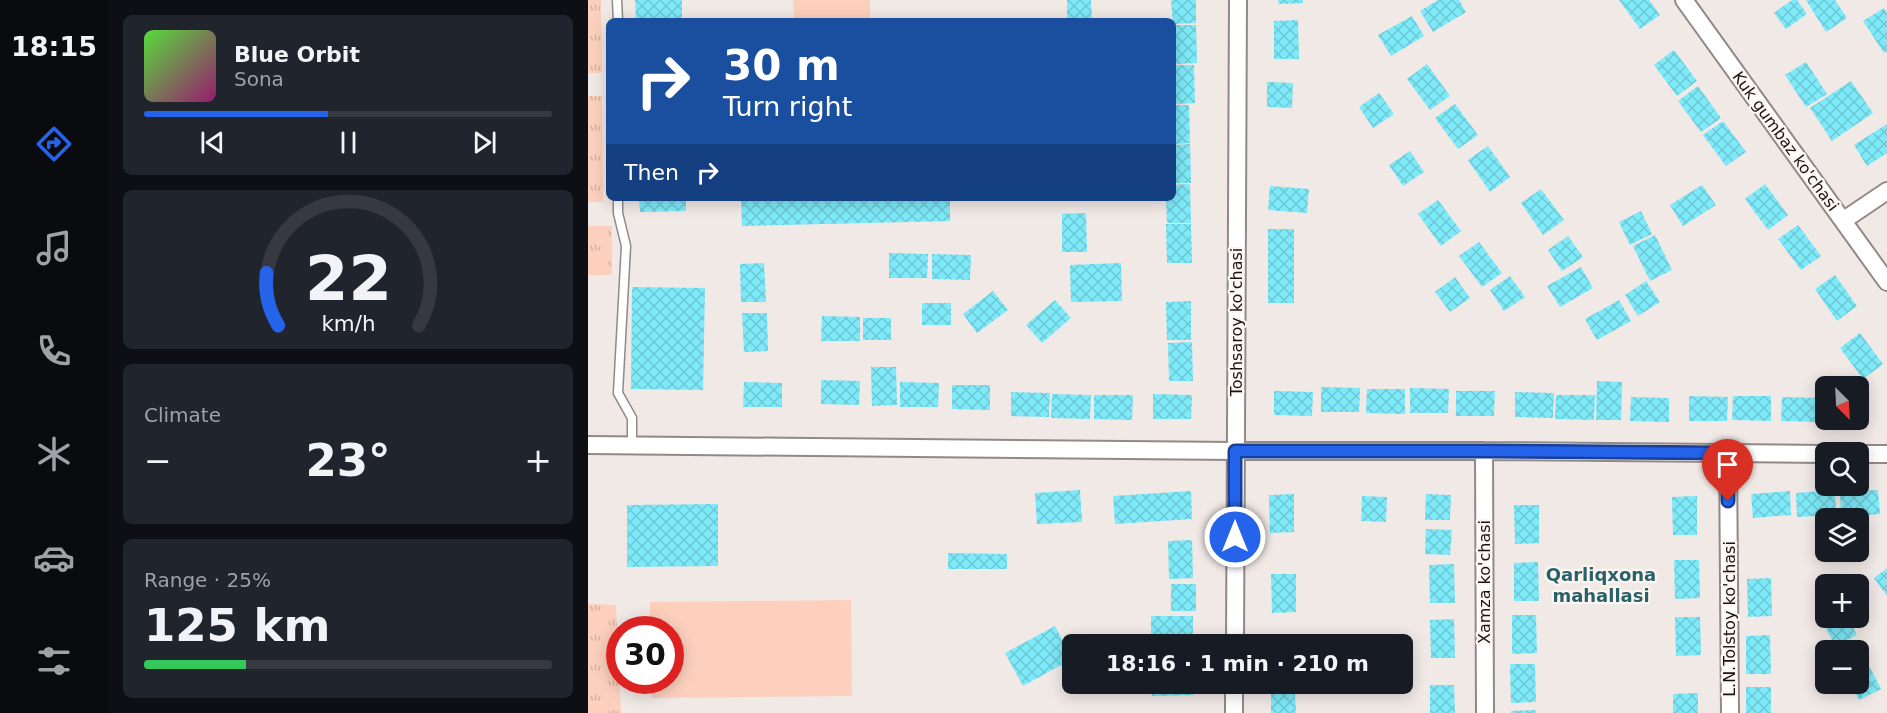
<!DOCTYPE html>
<meta charset="utf-8">
<style>
:root{--surface:#171b24;--page:#20242c;--text:#f1f3f6;--muted:#9ea1a6;--line:#363941;--accent:#2563eb}
body{margin:0;font-family:"DejaVu Sans",sans-serif;background:var(--page);color:var(--text);height:100vh;display:flex;flex-direction:column;font-size:22px;white-space:nowrap}
*{box-sizing:border-box;margin:0}
p{font-size:20px;color:var(--muted)}
.icon{flex:none;width:33px;height:33px;fill:none;stroke:currentColor;stroke-width:2;stroke-linecap:round;stroke-linejoin:round}
.map{position:relative;flex:1;overflow:hidden}
.sheet{display:flex;flex-direction:column;gap:15px;padding:15px;background:#0d0f14;width:480px}
.sheet>*{flex:none}
.hud{position:absolute;left:18px;top:18px;width:570px;height:183px;border-radius:9px;box-shadow:0 3px 15px #0003;background:#1a4fa0;color:#fff;overflow:hidden}
.needle{width:39px;rotate:156deg}
.controls{position:absolute;left:1227px;top:376px;display:grid;gap:12px}
.controls a{display:grid;place-items:center;width:54px;height:54px;border-radius:9px;background:var(--surface);box-shadow:0 3px 15px #0003;font-size:30px}
.speed{position:absolute;left:18px;top:616px;display:flex;gap:12px;font-size:30px;font-weight:700;text-align:center}
.speed>*{display:grid;place-content:center;width:78px;height:78px;border-radius:50%;background:var(--surface);box-shadow:0 3px 15px #0003;line-height:1}
.speed .limit{border:9px solid #d22;background:#fff;color:#111}
.pin{position:absolute;display:grid;place-items:center;width:51px;height:51px;color:#fff;margin:-62px -26px;border-radius:50% 50% 50% 0;rotate:-45deg;box-shadow:0 0 6px #0007}
.pin .icon{rotate:45deg}
.me{position:absolute;width:66px;margin:-33px;rotate:0deg;stroke-linejoin:round;filter:drop-shadow(0 0 4px #0008)}
.turn{display:flex;align-items:center;gap:21px;height:126px;padding:0 18px;font-size:27px}
.turn .icon{width:78px;height:78px;stroke-width:2.5}
.turn b{display:block;font-size:42px;line-height:51px}
.then{display:flex;align-items:center;height:57px;padding:0 18px;background:#0003;gap:12px;font-size:22px}
.big{font-size:45px;font-weight:600;line-height:1.1}
.sheet .widget{flex:1;display:flex;flex-direction:column;justify-content:center;gap:9px;min-width:0;padding:0 21px;border-radius:9px;background:var(--page)}
.sheet .dial{align-items:center;gap:0}
.dial svg{height:156px;overflow:visible;fill:none;stroke:var(--line);stroke-width:7;stroke-linecap:round;text-anchor:middle}
.dial text{fill:var(--text);stroke:none}
.song{display:flex;align-items:center;gap:18px}
.cover{width:72px;height:72px;border-radius:9px;background:linear-gradient(135deg,hsl(110 70% 55%),hsl(320 70% 35%))}
.played{height:6px;border-radius:3px;background:linear-gradient(90deg,var(--accent) 45%,var(--line) 45%)}
.keys{display:flex;justify-content:space-around;direction:ltr}
.heat{display:flex;justify-content:space-between;align-items:center;font-size:33px;direction:ltr}
.charge{height:9px;border-radius:4px;background:linear-gradient(90deg,#34c759 25%,var(--line) 0)}
.trip{position:absolute;left:474px;top:634px;width:351px;height:60px;border-radius:9px;background:var(--surface);box-shadow:0 3px 15px #0003;font-weight:600;line-height:60px;text-align:center}
main{display:flex;flex:1;min-height:0}
.tabs{display:flex;flex-direction:column;width:108px;justify-content:space-around;align-items:center;background:#090b0e;color:var(--muted)}
.tabs .icon{width:42px;height:42px}
.tabs .current{color:var(--accent)}
.tabs b{font-size:27px;color:var(--text)}
.map>svg:first-child{display:block}
</style>
<main>
<nav class="tabs">
<b>18:15</b>
<svg class="icon current" aria-label="directions" viewBox="0 0 24 24"><path d="M12 3l9 9-9 9-9-9zM9 14v-3h6M13 9l2 2-2 2"/></svg>
<svg class="icon" aria-label="music" viewBox="0 0 24 24"><path d="M9 18V5l10-2v13"/><circle cx="6" cy="18" r="3"/><circle cx="16" cy="16" r="3"/></svg>
<svg class="icon" aria-label="phone" viewBox="0 0 24 24"><path d="M5 4h4l2 5-3 2q2 4 5 5l2-3 5 2v4C11 20 4 13 5 4z"/></svg>
<svg class="icon" aria-label="climate" viewBox="0 0 24 24"><path d="M12 3v18M4 7l16 10M4 17L20 7"/></svg>
<svg class="icon" aria-label="car" viewBox="0 0 24 24"><path d="M5 17H2v-5l4-1 3-4h7l3 4 3 1v5h-3M9 17h6M6 11h13"/><circle cx="7" cy="17" r="2"/><circle cx="17" cy="17" r="2"/></svg>
<svg class="icon" aria-label="filters" viewBox="0 0 24 24"><path d="M4 7h16M4 17h16"/><circle cx="9" cy="7" r="2"/><circle cx="15" cy="17" r="2"/></svg>
</nav>
<section class="sheet">
<div class="widget">
<div class="song"><i class="cover"></i><div><b>Blue Orbit</b><p>Sona</p></div></div>
<div class="played"></div>
<div class="keys"><svg class="icon" aria-label="previous" viewBox="0 0 24 24"><path d="M18 5L8 12l10 7zM5 5v14"/></svg><svg class="icon" aria-label="pause" viewBox="0 0 24 24"><path d="M8 5v14M16 5v14"/></svg><svg class="icon" aria-label="next" viewBox="0 0 24 24"><path d="M6 5l10 7-10 7zM19 5v14"/></svg></div>
</div>
<div class="widget dial"><svg viewBox="0 0 100 80">
<path d="M14 69A42 42 0 1 1 86 69"/>
<path d="M14 69A42 42 0 0 1 8 42" stroke="#2563eb"/>
<text x="50" y="56" font-size="32" font-weight="700">22</text>
<text x="50" y="72" font-size="11">km/h</text>
</svg></div>
<div class="widget"><p>Climate</p>
<div class="heat"><a>−</a><b class="big">23°</b><a>+</a></div>
</div>
<div class="widget"><p>Range · 25%</p><b class="big">125 km</b><div class="charge"></div></div>
</section>
<div class="map">
<svg width="1299" height="713" viewBox="0 0 1299 713">
<defs>
<pattern id="grass-tufts" width="24" height="20" patternUnits="userSpaceOnUse" patternTransform="scale(1.5)"><rect width="24" height="20" fill="#fcd0bd"/><path d="M3 7l-1-3M5 7V3M7 7l1-3M15 17l-1-3M17 17v-4M19 17l1-3" fill="none" stroke="#d7b2a1"/></pattern>
<pattern id="building-cross-hatch" width="8" height="8" patternUnits="userSpaceOnUse" patternTransform="scale(1.5)"><rect width="8" height="8" fill="#7eeaf9"/><path d="M0 0l8 8M0 8l8-8" fill="none" stroke="#6cc8d4"/></pattern>
</defs>
<rect width="100%" height="100%" fill="#f1e9e6"/>
<!-- grass -->
<path fill="url(#grass-tufts)" d="M0,0H13L14,73H0Z
M0,96H14L15,202H0Z
M0,226H24V275H0Z
M0,604L28,605L33,713H0Z"/>
<!-- garden -->
<path fill="#fcd0bd" d="M205,0H282V21H206Z
M263,600L264,696L63,698V681H82V630H62V602Z"/>
<!-- building -->
<path fill="url(#building-cross-hatch)" d="M47,0H94V21H48Z
M479,0H503L504,21H479Z
M583,0H608V23L585,24Z
M690,0H715V3L691,4Z
M850,0H871L878,12L845,32L832,11Z
M1031,0H1061L1072,15L1052,29Z
M1204,0H1209L1219,14L1198,29L1186,13Z
M1218,0H1247L1259,18L1238,32Z
M1296,8L1299,13V52L1296,53L1275,21Z
M824,16L836,36L803,56L790,35Z
M710,20L711,59H686V21Z
M585,25H608L609,63L585,64Z
M1086,50L1109,81L1089,96L1066,65Z
M1218,62L1239,94L1218,107L1197,75Z
M839,64L862,96L842,110L819,79Z
M585,65H606L607,103L585,104Z
M1263,81L1285,113L1244,141L1222,108Z
M679,82L705,83L704,108L679,107Z
M1110,86L1133,118L1113,132L1090,101Z
M791,93L806,114L785,128L771,107Z
M867,104L890,135L870,149L847,118Z
M585,105H601L602,143L585,144Z
M1135,121L1158,152L1138,166L1115,135Z
M1299,124V153L1279,166L1266,145Z
M602,144L603,183H585V145Z
M900,146L922,177L902,192L880,160Z
M822,151L836,172L815,186L801,165Z
M602,184L603,223H579L578,198H585V185Z
M1177,184L1200,215L1180,230L1157,199Z
M1114,185L1128,205L1095,226L1082,205Z
M682,186L721,189L719,213L680,210Z
M953,189L976,220L955,235L933,203Z
M51,198H98V211L52,212Z
M153,198H362V221L154,226Z
M850,200L873,231L853,246L830,214Z
M1053,211L1064,234L1042,245L1031,222Z
M498,213L499,252H474V214Z
M578,224H603L604,263H579Z
M1210,225L1233,256L1213,270L1190,239Z
M680,229H706V303H680Z
M1067,235L1084,270L1062,281L1045,246Z
M980,236L995,257L974,271L960,250Z
M891,242L914,273L894,287L871,256Z
M301,253L340,254L339,278H301Z
M344,254L383,255L382,280L344,279Z
M176,263L178,302H153L152,264Z
M533,263L534,301L483,302L482,265Z
M993,267L1005,288L972,307L959,286Z
M1247,275L1269,306L1249,321L1227,289Z
M922,276L937,297L916,311L902,290Z
M867,277L882,298L862,312L847,292Z
M1058,281L1072,302L1050,316L1037,295Z
M44,287L117,288L115,390L43,389Z
M405,291L420,310L389,333L375,314Z
M467,300L483,318L454,343L438,325Z
M1031,300L1043,321L1009,340L997,319Z
M603,301V340H579L578,302Z
M334,303H363V325H334Z
M154,313H179L180,351L156,352Z
M234,316L272,317V341H233Z
M275,318H303V340H275Z
M1272,333L1295,364L1275,379L1252,348Z
M604,342L605,381H581L580,343Z
M283,367H308L309,405L284,406Z
M233,380L272,381L271,405L233,404Z
M1009,381L1034,382L1033,420H1008Z
M156,382L194,383V407H155Z
M312,382L351,383L350,407H312Z
M364,385H402V410L364,409Z
M733,387L772,388L771,412H733Z
M822,388L861,389L860,413H822Z
M779,389H817V414L778,413Z
M686,391L725,392L724,416L686,415Z
M868,391H907L906,416H868Z
M423,392L462,393L461,417L423,416Z
M927,392L966,393L965,418L927,417Z
M464,394L503,395L502,419L463,418Z
M565,394L604,395L603,419H565Z
M506,395H545L544,420L506,419Z
M968,395H1007L1006,420L967,419Z
M1101,396L1140,397L1139,421H1101Z
M1145,396H1183V421L1144,420Z
M1043,397L1081,398V422L1042,421Z
M1194,397L1232,398V422L1193,421Z
M492,490L494,522L449,524L447,493Z
M1247,490L1248,515L1209,517L1208,493Z
M1290,490L1292,514L1253,517L1252,492Z
M603,491L604,519L527,524L525,496Z
M1202,491L1203,515L1165,518L1163,494Z
M706,494V532L682,533L681,495Z
M838,494L863,495L862,520H837Z
M774,496L799,497L798,522L773,521Z
M1109,496V535H1085L1084,497Z
M130,504V566L39,567V505Z
M926,505H951V543L927,544Z
M838,529L864,530L862,555L837,554Z
M604,540L605,578L581,579L580,541Z
M360,553L419,554V569H360Z
M1086,560H1111L1112,598L1087,599Z
M950,562L951,601H926V563Z
M866,564L867,603H842L841,565Z
M1299,568V596L1286,578Z
M683,574H708V612L684,613Z
M1183,578L1184,616L1160,617L1159,579Z
M583,584H608V611H583Z
M1238,608V618H1260L1269,635L1247,646L1230,612Z
M924,615H948L949,653L924,654Z
M563,616H605V645H563Z
M1087,617H1112L1113,655L1088,656Z
M866,619L867,658H843L842,620Z
M467,626L484,659L435,686L417,653Z
M1182,635L1183,674H1158V636Z
M706,636V645H682V637Z
M1275,654L1293,689L1271,700L1263,684H1270V657Z
M922,664H947L948,702L923,703Z
M563,684H606V695L564,696Z
M842,685H866L867,713H842Z
M1158,687H1183V713H1158Z
M707,693L708,713H683V694Z
M1110,693V713H1085V694Z
M948,710V713H923V711Z"/>
<g fill="none" stroke-linecap="round" stroke-linejoin="round">
<defs>
<path id="service" d="M29,0L30,21
M30,198V213L38,246L30,393L44,418V446"/>
<path id="minor" d="M1096,0L1299,282
M1256,220L1299,191
M0,445L647,451H896L1238,454
M896,451L897,713
M1140,453L1142,713
M1270,454H1299
M647,645L650,0
M646,713V684"/>
</defs>
<!-- service casing -->
<use href="#service" stroke="#918986" stroke-width="11"/>
<!-- minor casing -->
<use href="#minor" stroke="#918986" stroke-width="20"/>
<!-- service -->
<use href="#service" stroke="#fff" stroke-width="8"/>
<!-- minor -->
<use href="#minor" stroke="#fff" stroke-width="16"/>
</g>
<g fill="none" stroke-linecap="round" stroke-linejoin="round">
<defs>
<path id="route" d="M647,537V451H896L1140,453V501"/>
</defs>
<!-- route casing -->
<use href="#route" stroke="#184099" stroke-width="15"/>
<!-- route -->
<use href="#route" stroke="#2563eb" stroke-width="10"/>
</g>
<g text-anchor="middle" stroke-width="4.5" stroke-linejoin="round" paint-order="stroke">
<!-- street labels -->
<g font-size="16" fill="#161312" stroke="#fef6f3">
<text transform="translate(1198 141) rotate(54)" y="6">Kuk gumbaz ko'chasi</text>
<text transform="translate(648 322) rotate(-90)" y="6">Toshsaroy ko'chasi</text>
<text transform="translate(896 582) rotate(-90)" y="6">Xamza ko'chasi</text>
<text transform="translate(1141 619) rotate(-90)" y="6">L.N.Tolstoy ko'chasi</text>
</g>
<!-- neighbourhood labels -->
<g font-size="18" font-weight="bold" fill="#286168" stroke="#fef6f3">
<text x="1013" y="581">Qarliqxona<tspan x="1013" dy="21">mahallasi</tspan></text>
</g>
</g>
</svg>
<div class="controls">
<a><svg class="needle" viewBox="-14 -14 28 28"><path d="M0-13l5 13h-10z" fill="#e53935"/><path d="M0 13l5-13h-10z" fill="#9ea1a6"/></svg></a>
<a><svg class="icon" aria-label="search" viewBox="0 0 24 24"><circle cx="10" cy="10" r="6"/><path d="M15 15l6 6"/></svg></a>
<a><svg class="icon" aria-label="layers" viewBox="0 0 24 24"><path d="M12 4l9 5-9 5-9-5zM3 14l9 5 9-5"/></svg></a>
<a>+</a>
<a>−</a>
</div>
<div class="speed"><div class="limit">30</div></div>
<div class="pin" style="left:1140px;top:501px;background:#d93025"><svg class="icon" aria-label="arrive" viewBox="0 0 24 24"><path d="M6 21V4h12l-3 4 3 4H6"/></svg></div>
<svg class="me" style="left:647px;top:537px" viewBox="-20 -20 40 40"><circle r="17" fill="#2563eb" stroke="#fff" stroke-width="3"/><path d="M0-11L8 9 0 5-8 9z" fill="#fff"/></svg>
<div class="trip">18:16 · 1 min · 210 m</div>
<div class="hud">
<div class="turn"><svg class="icon" aria-label="right" viewBox="0 0 24 24"><path d="M7 20v-9h11M14 6l5 5-5 5"/></svg><div><b>30 m</b>Turn right</div></div>
<div class="then">Then<svg class="icon" aria-label="right" viewBox="0 0 24 24"><path d="M7 20v-9h11M14 6l5 5-5 5"/></svg></div>
</div>
</div>
</main>
